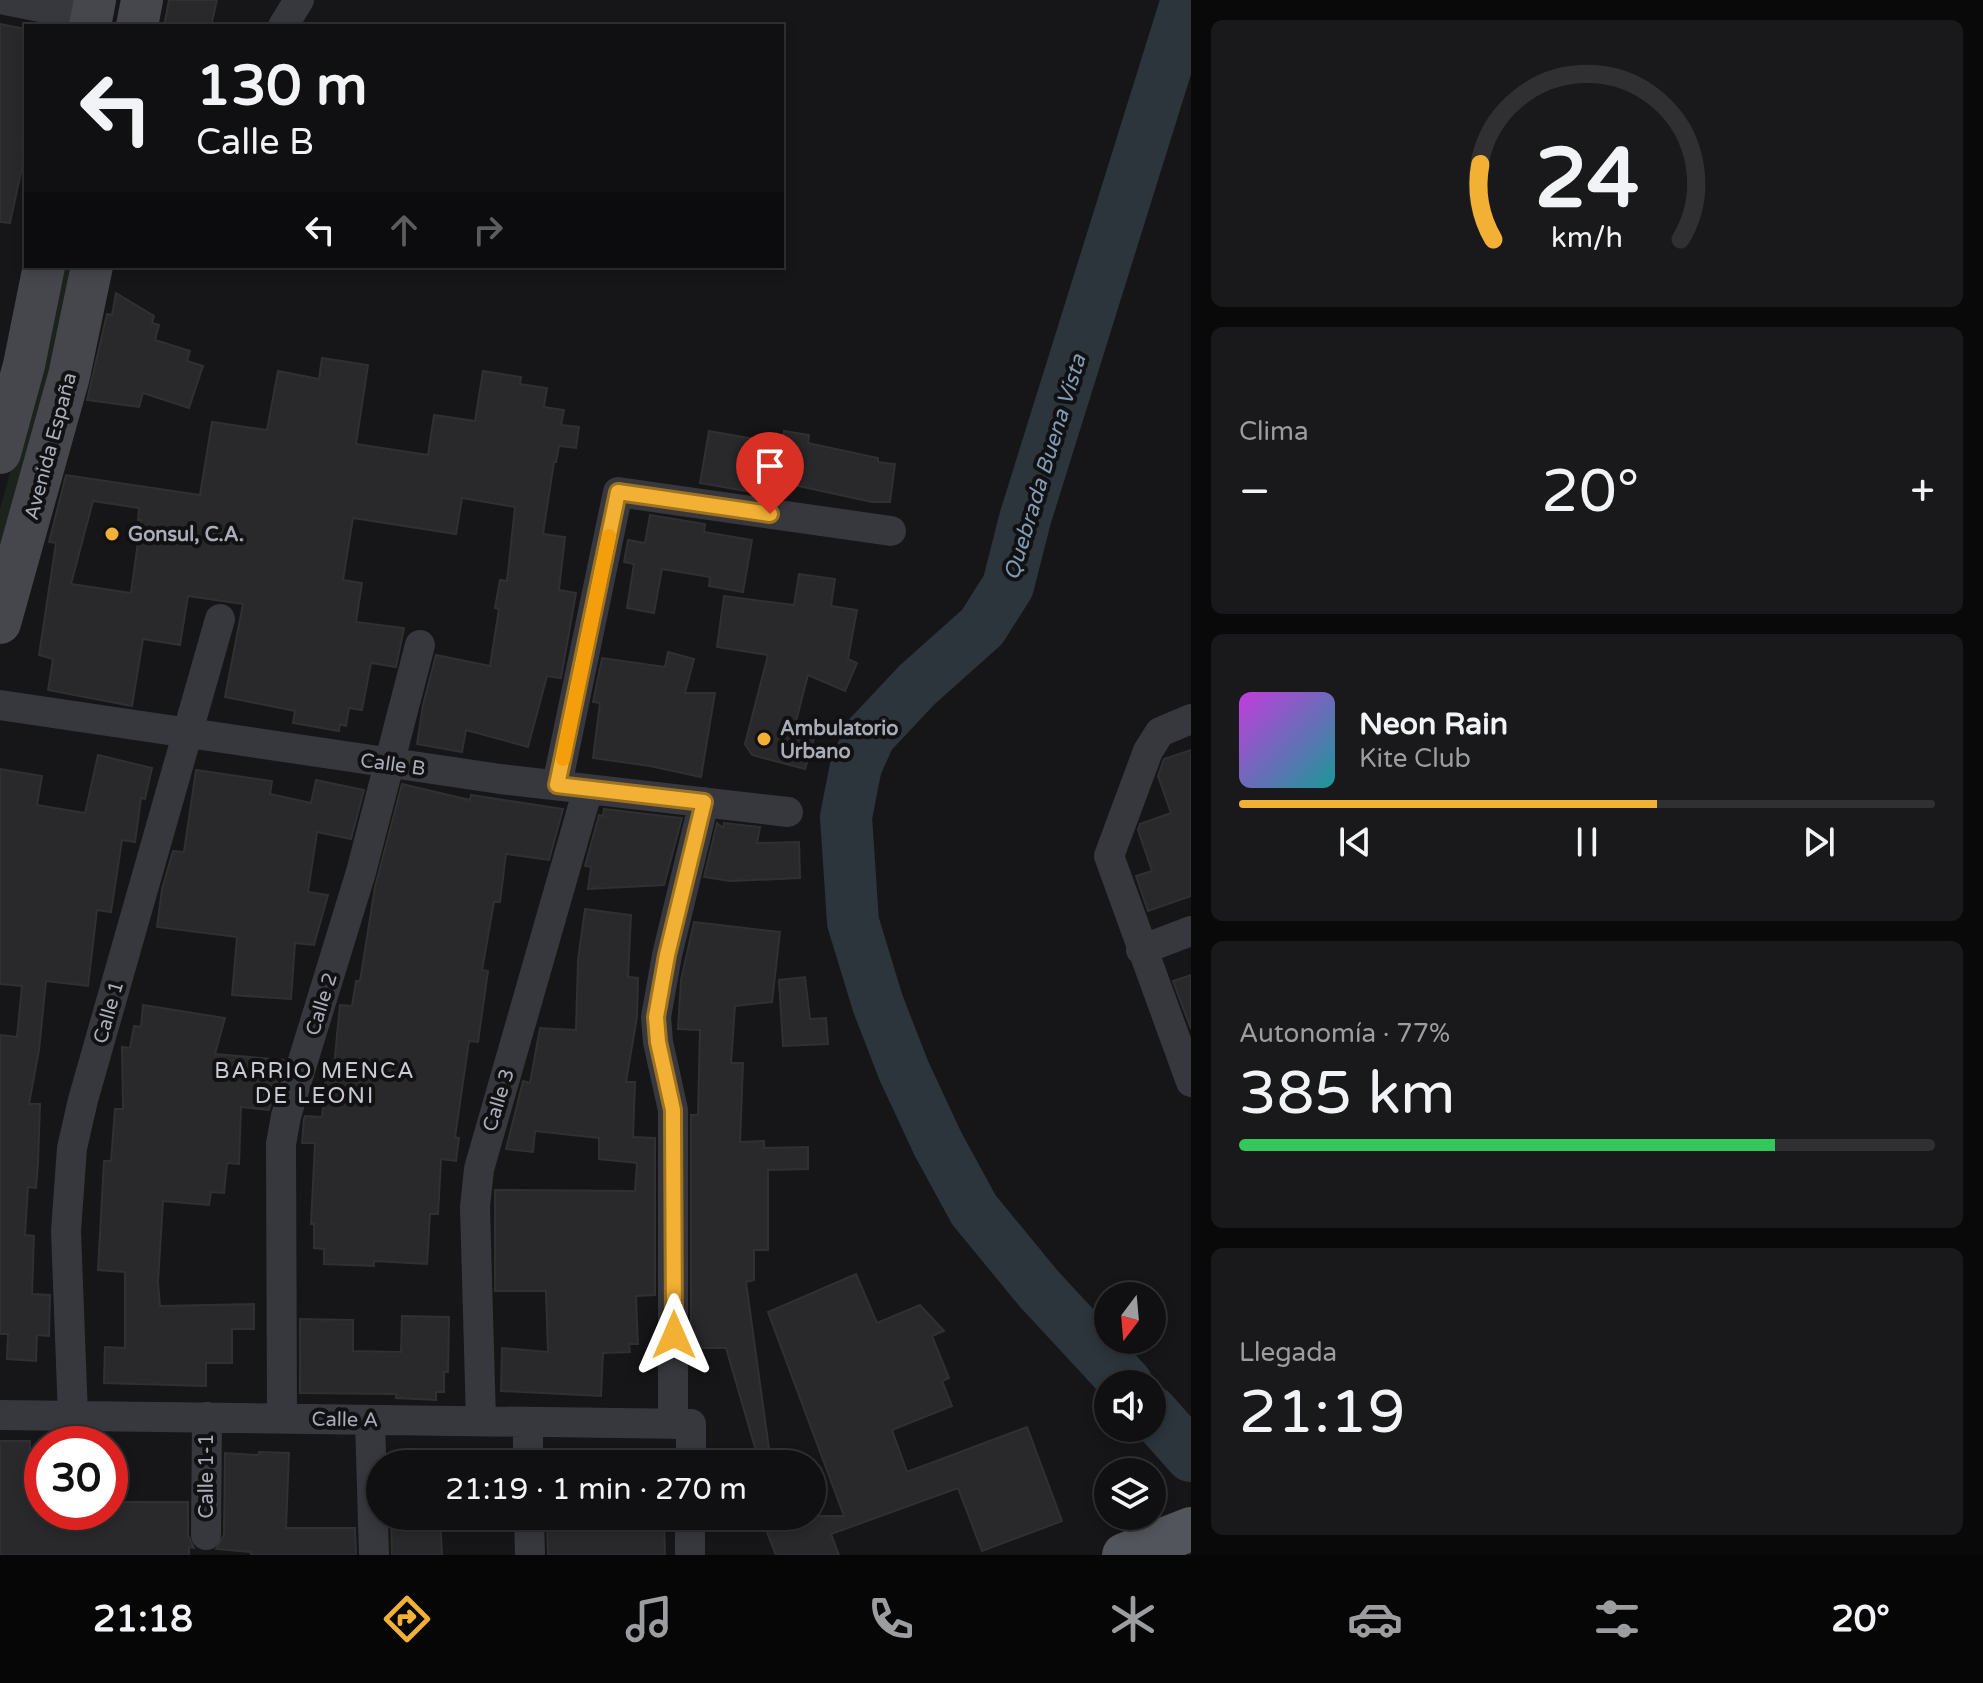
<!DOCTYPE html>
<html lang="es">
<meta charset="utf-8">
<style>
:root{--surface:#101012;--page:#19191b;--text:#f1f3f6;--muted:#9c9d9f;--line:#303032;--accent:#f2b134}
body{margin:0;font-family:"Varela Round",sans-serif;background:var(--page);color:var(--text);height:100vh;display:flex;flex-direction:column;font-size:30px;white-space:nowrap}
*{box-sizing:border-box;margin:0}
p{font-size:26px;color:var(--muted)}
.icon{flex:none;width:44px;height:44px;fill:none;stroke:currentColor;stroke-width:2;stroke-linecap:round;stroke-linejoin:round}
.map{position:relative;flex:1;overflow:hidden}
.drawer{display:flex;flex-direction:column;gap:20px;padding:20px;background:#09090a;width:792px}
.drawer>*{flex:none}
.top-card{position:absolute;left:24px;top:24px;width:760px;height:244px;border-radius:0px;box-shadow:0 4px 12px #0003,0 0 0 2px var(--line);background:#101012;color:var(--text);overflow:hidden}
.needle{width:52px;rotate:196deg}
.tools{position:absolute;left:1094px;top:1282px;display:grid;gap:16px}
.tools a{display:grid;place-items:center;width:72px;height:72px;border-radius:50%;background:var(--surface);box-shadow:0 4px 12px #0003,0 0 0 2px var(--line);font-size:40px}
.speed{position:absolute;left:24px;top:1426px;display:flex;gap:16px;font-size:40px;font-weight:700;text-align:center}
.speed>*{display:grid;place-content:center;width:104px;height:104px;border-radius:50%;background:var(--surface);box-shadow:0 4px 12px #0003,0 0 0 2px var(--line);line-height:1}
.speed .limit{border:12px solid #d22;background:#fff;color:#111}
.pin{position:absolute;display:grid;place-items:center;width:68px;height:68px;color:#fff;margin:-82px -34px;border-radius:50% 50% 50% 0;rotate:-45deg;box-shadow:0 0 8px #0007}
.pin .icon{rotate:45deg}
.me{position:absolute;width:88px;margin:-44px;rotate:0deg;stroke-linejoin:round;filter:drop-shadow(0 0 6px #0008)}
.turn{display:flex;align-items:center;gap:28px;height:168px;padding:0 40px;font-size:36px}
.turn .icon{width:104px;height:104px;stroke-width:2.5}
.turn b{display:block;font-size:56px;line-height:68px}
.lanes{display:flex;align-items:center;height:76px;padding:0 40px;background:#0003;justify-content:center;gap:40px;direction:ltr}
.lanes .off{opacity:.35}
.big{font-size:60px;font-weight:600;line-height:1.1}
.drawer .card{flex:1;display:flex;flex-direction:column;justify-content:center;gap:12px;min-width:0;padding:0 28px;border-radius:12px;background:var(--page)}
.drawer .dial{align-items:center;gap:0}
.dial svg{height:208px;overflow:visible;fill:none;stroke:var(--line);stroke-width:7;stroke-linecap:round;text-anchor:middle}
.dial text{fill:var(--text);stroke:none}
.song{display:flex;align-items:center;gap:24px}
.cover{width:96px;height:96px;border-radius:12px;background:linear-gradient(135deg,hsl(290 70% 55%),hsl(180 70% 35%))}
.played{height:8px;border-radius:4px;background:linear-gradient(90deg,var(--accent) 60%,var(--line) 60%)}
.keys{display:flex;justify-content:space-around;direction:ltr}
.heat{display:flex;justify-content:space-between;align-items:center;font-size:44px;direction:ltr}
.charge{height:12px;border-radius:6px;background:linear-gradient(90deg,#34c759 77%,var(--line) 0)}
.trip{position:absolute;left:366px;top:1450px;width:460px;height:80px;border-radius:40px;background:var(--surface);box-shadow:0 4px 12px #0003,0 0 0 2px var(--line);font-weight:600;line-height:80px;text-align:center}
.dock{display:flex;height:128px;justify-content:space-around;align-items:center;background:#060607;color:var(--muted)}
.dock .icon{width:56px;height:56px}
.dock .current{color:var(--accent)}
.dock b{font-size:36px;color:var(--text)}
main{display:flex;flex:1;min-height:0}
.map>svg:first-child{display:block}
</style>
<main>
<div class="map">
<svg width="1191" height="1555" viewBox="0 0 1191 1555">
<rect width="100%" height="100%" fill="#161618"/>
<!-- green -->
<path fill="#1c231d" d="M59,266H77L0,572V509L25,418Z"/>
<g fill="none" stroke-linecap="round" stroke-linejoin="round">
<!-- river -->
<path stroke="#2c353c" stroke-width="52" d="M1127,1384L1039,1289L974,1210L938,1144L904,1071L878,1004L853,922L846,817L856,766L870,735L917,685L982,627L1008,586L1025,519L1187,0
M1152,1412L1191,1456"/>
</g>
<!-- building -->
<path fill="#29292c" stroke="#303034" stroke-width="2" fill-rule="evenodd" d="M169,0H217L211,26H164Z
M0,24L26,29V123L22,146L26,149L10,223L0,222Z
M116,293L154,316L152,323L159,325L155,340L190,351L187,361L203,366L189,408L143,393L139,407L87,400L107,314L112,315Z
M322,358L368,365L356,444L428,455L434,415L475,421L483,371L521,377L520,384L547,388L544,407L564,410L561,425L579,427L576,448L559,446L556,462H554L543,534L565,537L559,590L576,593L561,678L547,676L528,747L466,730L462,752L417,744L423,705L436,655L490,666L499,609L495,608L500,580L507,581L515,507L462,498L456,534L353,518L343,580L362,583L356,622L404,628L396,667L371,663L362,710L349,708L346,726L340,724L339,731L293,723L295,711L225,697L243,604L188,596L180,645L143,639L132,706L48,690L53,659L39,655L56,543L49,542L66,475L200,495L212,422L267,430L278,371L319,379ZM93,501L139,508L138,520H141L131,593L71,584Z
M709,431L782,444L784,431L809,435L808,443L878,458V462L895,464L890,502H872L771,480L768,495L700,483Z
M650,515L705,524L704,532L752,540L743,592L709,586L710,577L662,569L654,613L627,608L634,564L624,562L628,540L645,543Z
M799,574L835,579L831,606L857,610L848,659L857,663L845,691L808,675L794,729L815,735L805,769L752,755L745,744L768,655L717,647L724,596L794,605Z
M668,652L694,659L685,693H715L701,777L650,766L593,758L600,703L593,702L602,658L665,667Z
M1191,750V896L1148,911L1136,876L1152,871L1138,830L1140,824L1171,813L1158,776L1164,759Z
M98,755L152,768L145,799L141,798L135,842L122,840L111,912L97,910L88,986L46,981L39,1050L29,1104H40L38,1163L36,1188L28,1187L25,1235L34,1236L32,1294L50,1295L49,1336L37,1335L36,1361L7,1359L8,1334H0V1035L17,1037L22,986L0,984V769L42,776L37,805L85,813Z
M196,770L272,781L270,794L311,803L316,780L364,790L351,839L317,832L308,892L328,895L314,945L295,943L291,999L232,995L237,937L157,927L162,889L173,851L184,852Z
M402,784L470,800L471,795L563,809L549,860L506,854L500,902H494L482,970L488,971L478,1042L469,1041L455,1137L459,1138L456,1161L441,1159L438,1214H430L427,1264L374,1261V1266L324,1264V1249L314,1248V1224H311L315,1143H302L304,1119L305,1116L322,1117L327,1065L334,1066L340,1005L352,1006L356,981H360L375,887Z
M604,809L682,818L664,885L588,889L591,867L585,866L599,815L603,816Z
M717,823L723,828L724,823L760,827L757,843L799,842L800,878L730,881L704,877Z
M585,909L631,915L628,977L638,978L637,1017L626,1082H635L633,1137L655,1138V1295L636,1296L638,1344H629L630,1352L603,1353L601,1396L501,1391L502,1348L548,1352L546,1291H495V1190L635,1191L637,1163L599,1159V1138L535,1131L533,1152L506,1149L523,1081L530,1083L540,1028L576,1030L578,960Z
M694,922L780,932L772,1002L735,1006L731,1063H743L740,1142L764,1141V1148L808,1147V1169L768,1170V1250H754V1280L746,1282L769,1449L756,1451L726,1348H691V1115H698L700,1030L678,1029L681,980Z
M1191,975V1029L1173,981Z
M805,977L810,1019L826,1018L828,1044L783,1046L779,980Z
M143,1005L225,1018L215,1054L284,1060L269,1110L241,1107L239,1164L227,1163L224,1193L211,1192L209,1205L163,1201L158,1282L160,1306L254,1304V1329H232V1363H206V1386L104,1383L105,1347L125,1348V1272L98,1270L104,1161H111L115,1109H123L122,1047L130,1048L134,1026L141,1027Z
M856,1274L877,1323L920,1305L944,1331L932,1336L949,1378L942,1381L952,1406L892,1430L907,1472L1027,1427L1062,1521L982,1551L958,1488L831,1534L839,1555H776L764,1525L788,1516H844L768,1312Z
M402,1316L449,1317L448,1372H444V1392H436V1400L396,1398V1394L300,1393V1319L353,1320V1351L401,1352Z
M0,1441H30V1503H42V1512H110V1502H188V1535L194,1548L189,1547V1555H0Z
M259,1452L289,1453L286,1528H355L356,1555H251V1552L216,1549L224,1535L225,1453L258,1455Z
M391,1516H440L442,1555H392Z
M664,1518L665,1555H548L547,1520Z"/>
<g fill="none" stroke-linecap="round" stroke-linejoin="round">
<!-- minor -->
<path stroke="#37383d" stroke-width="30" d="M5,0L91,17
M283,26L299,0
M0,705L500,779L788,812
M1191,719L1160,732L1148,751L1109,856L1191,1082
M557,785L618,492L891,531
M1141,950L1191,931
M0,1415L691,1424V1464
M73,1416L66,1231L72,1148L83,1100L220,619
M282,1418L281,1144L286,1116L361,872L420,645
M370,1420L374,1555
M481,1421L475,1207L479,1169L588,789
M528,1422V1464
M673,1424V1110L658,1042L656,1017L667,955L704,802
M529,1516L530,1555
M206,1535L207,1417
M690,1555V1516"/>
<!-- secondary -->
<path stroke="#45474d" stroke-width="42" d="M90,26L95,0
M137,26L142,0
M0,453L24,365L44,266
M0,623L69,376L92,266"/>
<!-- primary -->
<path stroke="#53555c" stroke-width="44" d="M1124,1555L1191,1529"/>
</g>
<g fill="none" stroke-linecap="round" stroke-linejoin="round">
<defs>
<path id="route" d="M674,1335L673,1110L658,1042L656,1017L667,955L704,802L557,785L618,492L770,514"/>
</defs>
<!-- route casing -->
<use href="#route" stroke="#9d7322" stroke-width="20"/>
<!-- route -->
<use href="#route" stroke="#f2b134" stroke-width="14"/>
<!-- slow -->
<path stroke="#f59e0b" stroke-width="14" d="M563,759L609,536"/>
</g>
<!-- markers -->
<g fill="#f2b134" stroke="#111113" stroke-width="3">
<circle cx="112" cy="534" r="8"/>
<circle cx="764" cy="739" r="8"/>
</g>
<g text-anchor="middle" stroke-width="8" stroke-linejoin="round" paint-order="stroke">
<!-- street labels -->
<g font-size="20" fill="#a8adb8" stroke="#111113">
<text transform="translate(50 446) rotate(-75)" y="7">Avenida España</text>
<text transform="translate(393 764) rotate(8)" y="7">Calle B</text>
<text transform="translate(321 1004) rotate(-73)" y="7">Calle 2</text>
<text transform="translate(108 1012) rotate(-74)" y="7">Calle 1</text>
<text transform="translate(498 1100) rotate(-73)" y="7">Calle 3</text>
<text transform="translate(345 1419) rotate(1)" y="7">Calle A</text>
<text transform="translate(206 1476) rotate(-90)" y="7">Calle 1-1</text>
</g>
<!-- poi labels -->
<g font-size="20" font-weight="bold" fill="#a8adb8" stroke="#111113" text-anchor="start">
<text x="128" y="541">Gonsul, C.A.</text>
<text x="780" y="735">Ambulatorio<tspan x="780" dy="23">Urbano</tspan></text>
</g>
<!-- water labels -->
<g font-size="22" font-style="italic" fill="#7f9bb3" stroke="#111113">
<text transform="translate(1044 467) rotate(-73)" y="8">Quebrada Buena Vista</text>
</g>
<!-- neighbourhood labels -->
<g font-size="22" letter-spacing="2" fill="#c9ccd4" stroke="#111113">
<text x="315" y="1078">BARRIO MENCA<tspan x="315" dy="25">DE LEONI</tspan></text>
</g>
</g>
</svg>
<div class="tools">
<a><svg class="needle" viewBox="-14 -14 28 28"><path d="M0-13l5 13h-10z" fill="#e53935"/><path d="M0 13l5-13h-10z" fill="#9c9d9f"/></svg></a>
<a><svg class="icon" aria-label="sound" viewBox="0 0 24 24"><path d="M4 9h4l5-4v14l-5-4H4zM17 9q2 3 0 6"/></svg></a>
<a><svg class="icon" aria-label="layers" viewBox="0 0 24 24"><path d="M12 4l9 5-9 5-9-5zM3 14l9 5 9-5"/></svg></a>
</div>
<div class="speed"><div class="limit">30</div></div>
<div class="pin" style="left:770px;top:514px;background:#d93025"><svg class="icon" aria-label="arrive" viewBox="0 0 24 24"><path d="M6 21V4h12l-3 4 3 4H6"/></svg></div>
<svg class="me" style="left:674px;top:1335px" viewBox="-20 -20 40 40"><path d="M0-17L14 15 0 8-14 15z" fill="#f2b134" stroke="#fff" stroke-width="4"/></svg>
<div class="trip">21:19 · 1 min · 270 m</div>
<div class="top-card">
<div class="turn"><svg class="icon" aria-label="left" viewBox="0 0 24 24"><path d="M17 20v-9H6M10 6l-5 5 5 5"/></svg><div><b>130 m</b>Calle B</div></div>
<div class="lanes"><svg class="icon" aria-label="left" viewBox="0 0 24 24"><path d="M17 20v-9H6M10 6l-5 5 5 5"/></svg><svg class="icon off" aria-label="ahead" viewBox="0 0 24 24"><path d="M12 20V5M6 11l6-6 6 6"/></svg><svg class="icon off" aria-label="right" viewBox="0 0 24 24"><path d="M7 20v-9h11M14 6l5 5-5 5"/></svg></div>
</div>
</div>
<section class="drawer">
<div class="card dial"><svg viewBox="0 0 100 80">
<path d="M14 69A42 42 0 1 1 86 69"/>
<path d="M14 69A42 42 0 0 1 9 40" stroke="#f2b134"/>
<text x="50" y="56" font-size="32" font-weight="700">24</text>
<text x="50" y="72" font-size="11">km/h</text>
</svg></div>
<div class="card"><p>Clima</p>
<div class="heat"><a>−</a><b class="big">20°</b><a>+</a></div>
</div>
<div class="card">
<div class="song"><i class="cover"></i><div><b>Neon Rain</b><p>Kite Club</p></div></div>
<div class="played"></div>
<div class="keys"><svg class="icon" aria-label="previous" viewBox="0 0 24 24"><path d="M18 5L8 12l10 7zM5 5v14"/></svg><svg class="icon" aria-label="pause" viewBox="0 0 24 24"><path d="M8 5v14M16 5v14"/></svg><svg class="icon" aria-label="next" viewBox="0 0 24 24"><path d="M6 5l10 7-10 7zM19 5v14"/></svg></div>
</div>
<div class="card"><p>Autonomía · 77%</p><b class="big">385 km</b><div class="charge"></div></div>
<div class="card"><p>Llegada</p><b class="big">21:19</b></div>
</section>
</main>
<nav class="dock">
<b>21:18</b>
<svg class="icon current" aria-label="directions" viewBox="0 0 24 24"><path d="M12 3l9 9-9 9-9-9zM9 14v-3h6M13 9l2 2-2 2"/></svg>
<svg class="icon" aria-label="music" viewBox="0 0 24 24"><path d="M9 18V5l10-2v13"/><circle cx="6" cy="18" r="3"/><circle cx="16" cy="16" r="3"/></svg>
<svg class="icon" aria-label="phone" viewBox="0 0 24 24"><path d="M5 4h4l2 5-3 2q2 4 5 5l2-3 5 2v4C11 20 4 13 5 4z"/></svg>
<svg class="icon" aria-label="climate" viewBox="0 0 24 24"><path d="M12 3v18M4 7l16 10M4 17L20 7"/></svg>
<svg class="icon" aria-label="car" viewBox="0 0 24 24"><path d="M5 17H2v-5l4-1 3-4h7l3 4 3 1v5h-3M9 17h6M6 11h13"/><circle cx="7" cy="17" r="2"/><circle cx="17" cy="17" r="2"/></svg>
<svg class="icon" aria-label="filters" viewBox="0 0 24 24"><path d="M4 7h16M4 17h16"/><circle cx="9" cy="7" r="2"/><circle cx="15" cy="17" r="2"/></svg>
<b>20°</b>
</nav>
